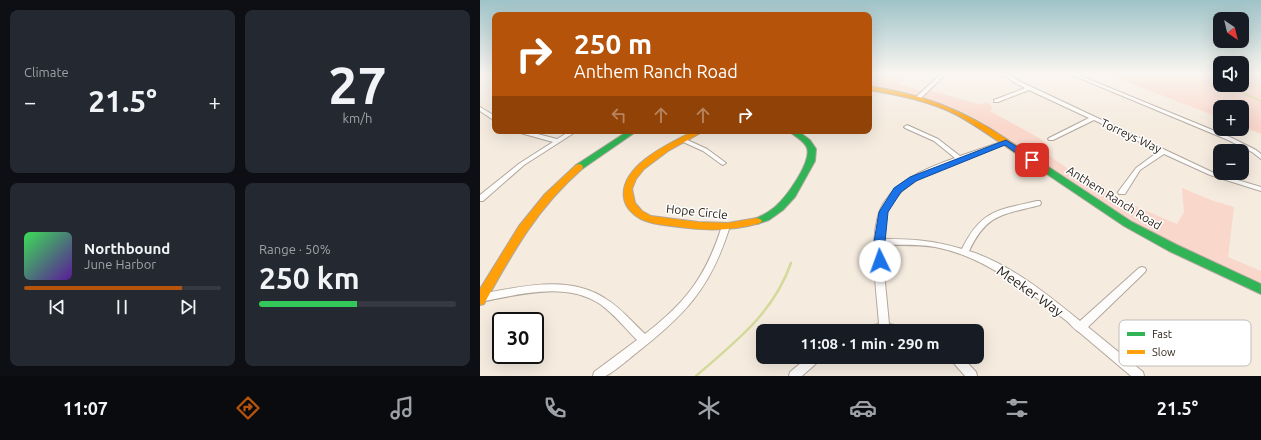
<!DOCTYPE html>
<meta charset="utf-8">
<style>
:root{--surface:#171b24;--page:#242831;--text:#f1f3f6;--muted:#9ea1a6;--line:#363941;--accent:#b45309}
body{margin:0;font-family:Ubuntu,sans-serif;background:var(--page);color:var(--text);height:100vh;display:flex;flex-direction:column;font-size:15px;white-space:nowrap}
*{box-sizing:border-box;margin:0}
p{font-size:13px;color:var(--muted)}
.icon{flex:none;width:22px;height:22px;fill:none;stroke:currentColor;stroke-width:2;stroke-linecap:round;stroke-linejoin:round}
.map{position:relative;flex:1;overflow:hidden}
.side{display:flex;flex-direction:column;gap:10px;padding:10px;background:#0d0f14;width:480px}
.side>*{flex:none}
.banner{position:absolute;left:12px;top:12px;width:380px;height:122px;border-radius:8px;box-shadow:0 4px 16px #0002;background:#b45309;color:#fff;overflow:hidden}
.needle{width:26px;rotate:145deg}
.tools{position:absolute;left:733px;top:12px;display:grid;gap:8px}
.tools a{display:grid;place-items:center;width:36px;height:36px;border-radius:8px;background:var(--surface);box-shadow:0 4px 16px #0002;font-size:20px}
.speed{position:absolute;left:12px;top:312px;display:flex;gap:8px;font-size:20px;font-weight:700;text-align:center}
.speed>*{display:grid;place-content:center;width:52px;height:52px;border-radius:50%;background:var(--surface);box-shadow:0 4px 16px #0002;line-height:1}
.speed .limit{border:2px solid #111;border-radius:6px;background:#fff;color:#111}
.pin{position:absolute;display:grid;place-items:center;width:34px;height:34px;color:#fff;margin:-17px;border-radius:8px;box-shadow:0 2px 6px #0006}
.me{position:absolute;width:44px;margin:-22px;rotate:357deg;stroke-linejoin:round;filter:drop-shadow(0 0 3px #0008)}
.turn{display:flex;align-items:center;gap:14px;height:84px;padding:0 16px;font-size:18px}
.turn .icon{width:52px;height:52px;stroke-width:2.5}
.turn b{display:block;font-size:28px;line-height:34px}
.lanes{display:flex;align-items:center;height:38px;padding:0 16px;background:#0003;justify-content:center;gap:20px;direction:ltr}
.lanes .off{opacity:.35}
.big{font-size:30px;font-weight:600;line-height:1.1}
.side .card{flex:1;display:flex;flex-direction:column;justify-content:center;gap:6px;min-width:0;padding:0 14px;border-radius:8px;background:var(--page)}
.side .dial{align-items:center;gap:0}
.dial b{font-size:52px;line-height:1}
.song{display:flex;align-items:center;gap:12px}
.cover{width:48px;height:48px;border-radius:6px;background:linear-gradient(135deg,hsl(130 70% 55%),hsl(270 70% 35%))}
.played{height:4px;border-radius:2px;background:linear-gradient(90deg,var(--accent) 80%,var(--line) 80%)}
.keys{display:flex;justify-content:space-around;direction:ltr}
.heat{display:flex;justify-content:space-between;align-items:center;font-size:22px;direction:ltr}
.charge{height:6px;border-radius:3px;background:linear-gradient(90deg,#34c759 50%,var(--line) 0)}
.side .tiles{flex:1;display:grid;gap:10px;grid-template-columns:repeat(2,1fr)}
.trip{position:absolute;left:276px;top:324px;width:228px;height:40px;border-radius:8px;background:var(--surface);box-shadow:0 4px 16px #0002;font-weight:600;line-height:40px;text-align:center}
.menu{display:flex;height:64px;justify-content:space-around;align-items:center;background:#090b0e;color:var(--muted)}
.menu .icon{width:28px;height:28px}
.menu .current{color:var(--accent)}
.menu b{font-size:18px;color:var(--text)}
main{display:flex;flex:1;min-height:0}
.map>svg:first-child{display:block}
</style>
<main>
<section class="side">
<div class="tiles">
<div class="card"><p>Climate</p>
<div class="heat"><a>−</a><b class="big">21.5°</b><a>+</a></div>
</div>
<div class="card dial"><b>27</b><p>km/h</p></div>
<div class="card">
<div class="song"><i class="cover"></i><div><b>Northbound</b><p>June Harbor</p></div></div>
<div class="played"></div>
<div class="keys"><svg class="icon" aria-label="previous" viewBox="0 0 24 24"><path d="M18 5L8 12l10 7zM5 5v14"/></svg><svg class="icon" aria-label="pause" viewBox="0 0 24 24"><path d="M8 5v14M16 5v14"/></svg><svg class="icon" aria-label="next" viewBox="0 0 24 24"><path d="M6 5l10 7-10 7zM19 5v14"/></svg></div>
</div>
<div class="card"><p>Range · 50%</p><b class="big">250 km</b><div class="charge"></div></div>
</div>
</section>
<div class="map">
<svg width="781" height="376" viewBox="0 0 781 376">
<rect width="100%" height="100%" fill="#f5ebdf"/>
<!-- green -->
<path fill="#fad7cb" d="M389,74H431L418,84L441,91L444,89L498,104L507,103L513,107L510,111L559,138L568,145L564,152L591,171L625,187C627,199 642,203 652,203L653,205L697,224L704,212L702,188L731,200L754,207L748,257L781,271V284L665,230L504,123L487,114L472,107L432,94L389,86Z
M627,74H740V85H762V74H781V134L762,126V107H740V118Z"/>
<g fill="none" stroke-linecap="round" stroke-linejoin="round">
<!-- stream-far1 -->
<path stroke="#d3da99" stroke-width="1.5" d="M752,86L760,92L781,101"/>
<!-- stream -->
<path stroke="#d3da99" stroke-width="2.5" d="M216,376C255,342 293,314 311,263"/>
<defs>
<path id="street" d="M461,74H466L440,99H436V97Z
M523,74H528L539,81L734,173L781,187V191L730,175L684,154L660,170L645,194H639L638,192L656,168L679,151L614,120L573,140H569L568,139L569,138L609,118L549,90L518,102H514V100L545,88L535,83Z
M590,74H596L752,138L776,150L781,154V159L772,152L748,140Z
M0,107L15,116V121L0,111Z
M427,125L458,139L480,156L524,141L526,140L529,142L528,143L455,170L437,180L422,191L411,203L405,218L403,239C432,239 453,240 482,249C501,210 518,210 557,201H560L561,203L560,205C522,215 507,213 489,251C530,264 567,294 600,321L659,268L662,267L665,268L666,270L665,272L608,327L663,372L664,376H651L599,332C595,330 591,325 588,322C579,315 570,308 561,301C529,278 494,254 455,247C438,244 420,245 403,245L404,272L409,324L431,328L433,331H377L379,328L399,324C397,292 386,227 405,201C421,178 450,167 475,158L454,141L425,128L424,127Z
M36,131H46L77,139L90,131H97L44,165L3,201H0V195L40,163L73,142L37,132Z
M203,138L227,149L246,163L243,165L241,164L223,151L201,141L200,140Z
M245,226L248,227L249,229C230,289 204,316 155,354C149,359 130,375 125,376C121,376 117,376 113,376L114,372L157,340C145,328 134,314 120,304C85,281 37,295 0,302V294C41,287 89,274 126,299C141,308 152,322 165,334C205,303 225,278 241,229L242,227Z
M328,357H341L340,360L322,376H309L310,372Z
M470,357H482L496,372L497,376H485L471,360Z"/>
<path id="fast" d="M148,131H157L102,169H96L95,167L96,165Z
M309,131H318L330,140L336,149L335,161L315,197L303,210L289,220L277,224L274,223L272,221L274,219C282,216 289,212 295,207C306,198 332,162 327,148C324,140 315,137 309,131Z
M546,156H552L652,222L697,245L781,284V294L689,251L644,226L546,160L545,158Z"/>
<path id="slow" d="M389,86C444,95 482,109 528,140C536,146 547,151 553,158L549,160H546C523,145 501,128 477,115C449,101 419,95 389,90Z
M214,131H224L188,151L164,169L156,179L152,189L155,203L162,211L171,216L218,222L248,223L277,218L280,219L282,221L280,223C253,231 227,231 199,227C187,225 173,225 161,219C153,215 145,207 144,198C139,166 190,143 214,131Z
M99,164L102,165L103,167L102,169C57,208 33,252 4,304L0,305V289L39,226L65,194L96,165Z"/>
</defs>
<!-- street casing -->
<use href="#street" stroke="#b0a79d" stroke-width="2"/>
<!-- fast casing -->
<use href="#fast" stroke="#b0a79d" stroke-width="2"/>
<!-- slow casing -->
<use href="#slow" stroke="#b0a79d" stroke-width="2"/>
<!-- street -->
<use href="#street" fill="#fefcfa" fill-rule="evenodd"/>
<!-- fast -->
<use href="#fast" fill="#30b455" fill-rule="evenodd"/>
<!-- slow -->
<use href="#slow" fill="#ff9f0a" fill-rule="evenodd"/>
</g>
<!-- sky -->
<linearGradient id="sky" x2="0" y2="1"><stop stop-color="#9fc3c8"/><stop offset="0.58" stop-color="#faf6f1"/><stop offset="1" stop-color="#faf6f1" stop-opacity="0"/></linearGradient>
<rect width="781" height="127" fill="url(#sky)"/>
<!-- route -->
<path fill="#1a73e8" stroke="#114b97" d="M526,140L555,158V162H549L525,145L436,181L421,192L408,212L405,242L406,261L400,265L397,264L394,242L399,212L414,188L430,177Z"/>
<g text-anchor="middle" stroke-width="3" stroke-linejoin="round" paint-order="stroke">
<!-- street labels -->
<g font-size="12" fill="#2c241a" stroke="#fff">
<text transform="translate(651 136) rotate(25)" y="4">Torreys Way</text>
<text transform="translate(634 198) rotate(32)" y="4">Anthem Ranch Road</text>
<text transform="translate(217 212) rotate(6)" y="4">Hope Circle</text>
</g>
<!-- near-street labels -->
<g font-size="14" fill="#2c241a" stroke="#fff">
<text transform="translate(550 291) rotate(35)" y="5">Meeker Way</text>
</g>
</g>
<!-- legend -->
<rect x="639" y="320" width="132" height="46" rx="6" fill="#fff" stroke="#c0bdba" stroke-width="1"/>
<rect x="647" y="332" width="18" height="4" fill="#30b455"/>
<rect x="647" y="350" width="18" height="4" fill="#ff9f0a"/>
<g font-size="11" fill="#2c241a">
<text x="672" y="338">Fast</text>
<text x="672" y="356">Slow</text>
</g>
</svg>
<div class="tools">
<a><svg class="needle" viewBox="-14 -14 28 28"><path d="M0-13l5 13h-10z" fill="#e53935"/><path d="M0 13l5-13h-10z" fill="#9ea1a6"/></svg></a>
<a><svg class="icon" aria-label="sound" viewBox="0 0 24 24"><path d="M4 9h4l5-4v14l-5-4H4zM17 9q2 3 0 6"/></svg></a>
<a>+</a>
<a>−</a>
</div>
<div class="speed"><div class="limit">30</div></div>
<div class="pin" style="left:552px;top:160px;background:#d93025"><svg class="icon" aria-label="arrive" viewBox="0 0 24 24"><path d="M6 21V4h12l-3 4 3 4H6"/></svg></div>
<svg class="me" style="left:400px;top:261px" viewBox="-20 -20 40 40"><circle r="19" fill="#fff"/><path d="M0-13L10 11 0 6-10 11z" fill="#1a73e8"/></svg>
<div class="trip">11:08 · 1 min · 290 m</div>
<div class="banner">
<div class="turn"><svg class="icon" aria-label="right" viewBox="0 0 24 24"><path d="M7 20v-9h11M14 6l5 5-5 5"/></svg><div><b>250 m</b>Anthem Ranch Road</div></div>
<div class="lanes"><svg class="icon off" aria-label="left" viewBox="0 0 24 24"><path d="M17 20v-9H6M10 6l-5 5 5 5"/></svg><svg class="icon off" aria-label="ahead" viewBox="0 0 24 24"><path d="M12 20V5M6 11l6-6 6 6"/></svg><svg class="icon off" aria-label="ahead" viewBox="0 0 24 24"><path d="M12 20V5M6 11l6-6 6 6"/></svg><svg class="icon" aria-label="right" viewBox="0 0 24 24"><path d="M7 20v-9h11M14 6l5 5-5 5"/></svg></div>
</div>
</div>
</main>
<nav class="menu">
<b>11:07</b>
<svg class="icon current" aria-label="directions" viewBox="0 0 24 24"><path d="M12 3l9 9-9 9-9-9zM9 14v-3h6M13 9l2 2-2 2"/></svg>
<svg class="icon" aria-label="music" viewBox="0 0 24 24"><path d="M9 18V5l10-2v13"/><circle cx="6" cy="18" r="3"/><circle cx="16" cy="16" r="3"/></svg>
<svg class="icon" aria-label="phone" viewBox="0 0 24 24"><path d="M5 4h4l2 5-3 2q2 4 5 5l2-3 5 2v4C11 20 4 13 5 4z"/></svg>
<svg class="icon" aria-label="climate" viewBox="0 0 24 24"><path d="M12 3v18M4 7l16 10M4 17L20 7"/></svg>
<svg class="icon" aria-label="car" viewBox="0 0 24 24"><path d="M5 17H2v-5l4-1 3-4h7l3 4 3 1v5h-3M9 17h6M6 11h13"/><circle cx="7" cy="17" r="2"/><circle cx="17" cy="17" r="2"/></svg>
<svg class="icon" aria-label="filters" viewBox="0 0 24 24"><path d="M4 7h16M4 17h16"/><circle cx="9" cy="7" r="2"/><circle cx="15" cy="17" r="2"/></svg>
<b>21.5°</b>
</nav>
